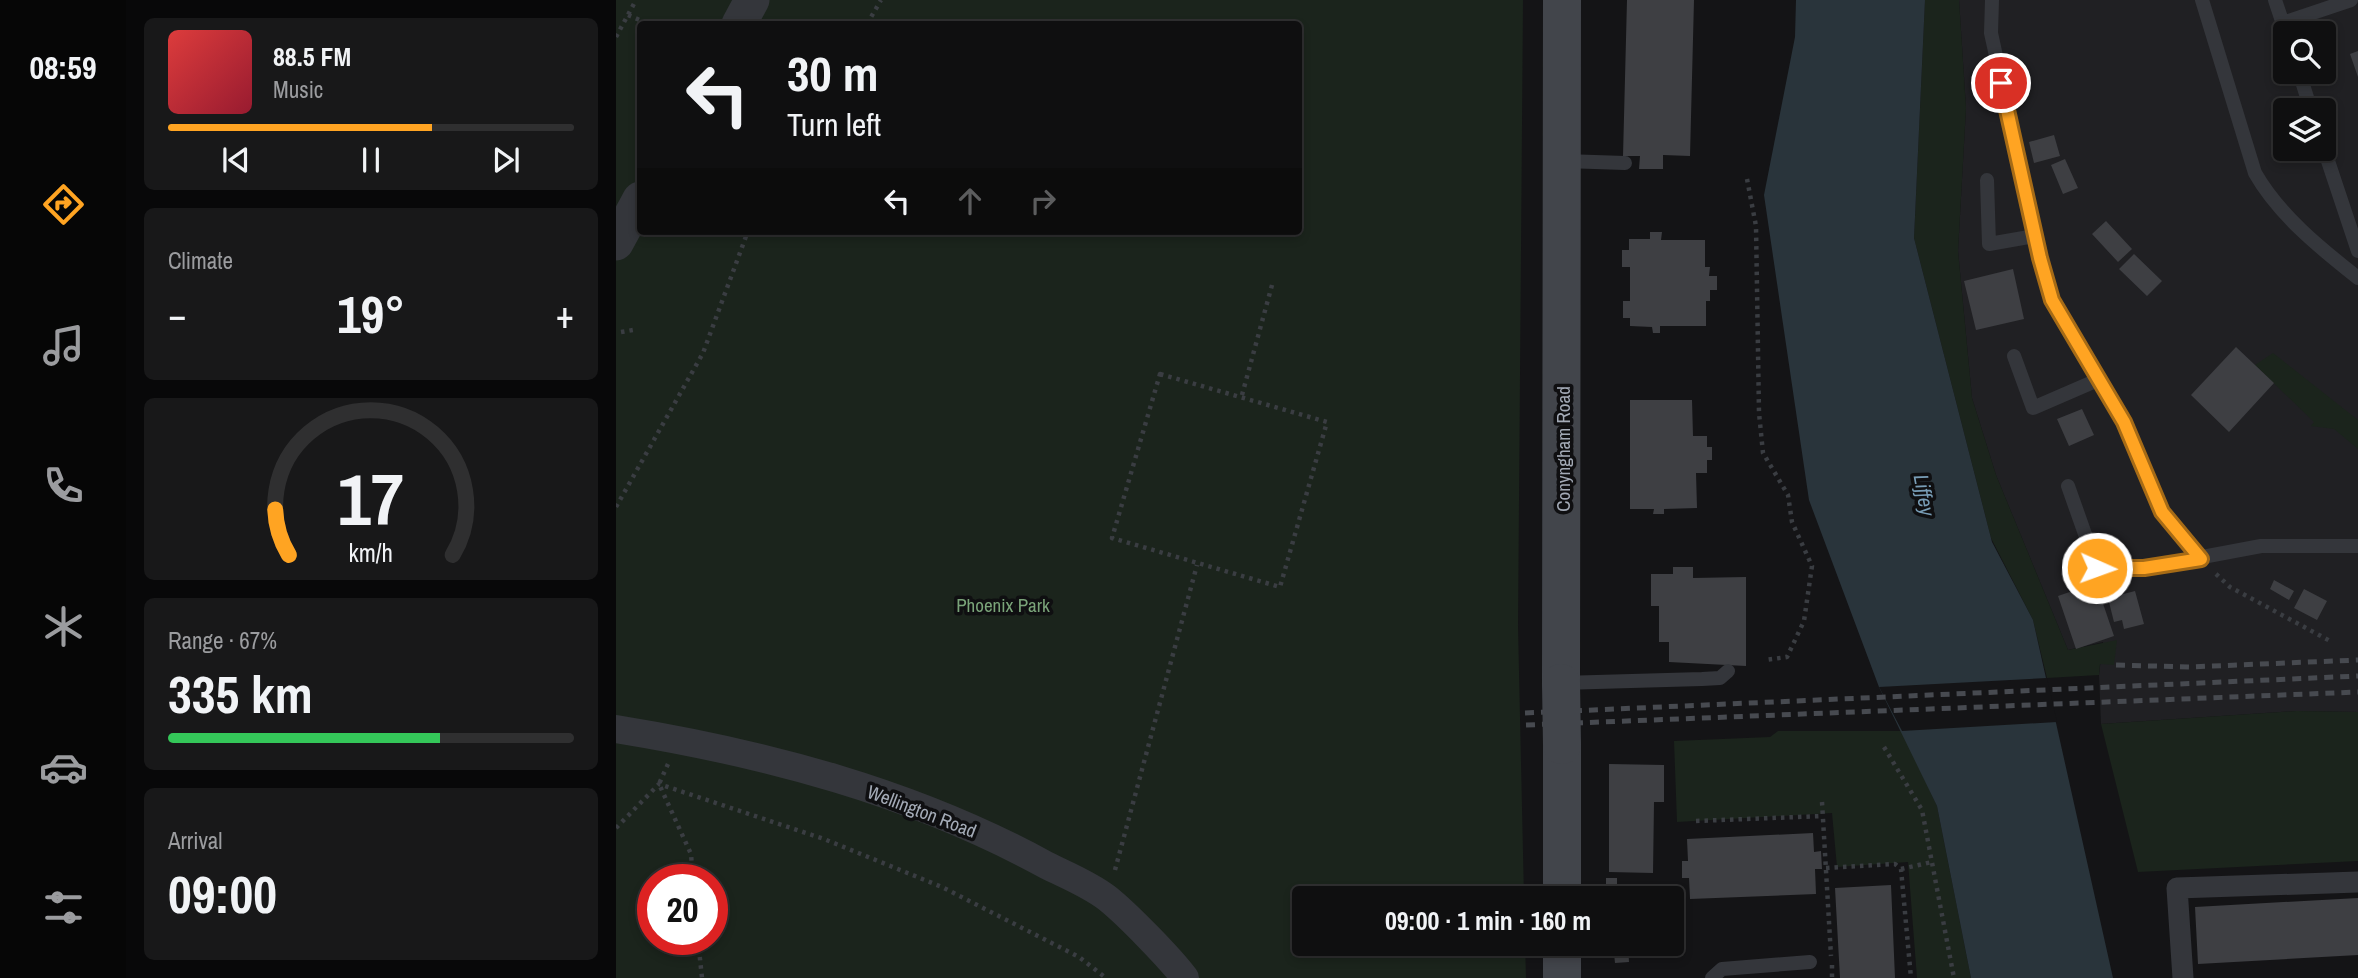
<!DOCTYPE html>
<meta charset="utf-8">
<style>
:root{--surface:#0f0f10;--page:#181819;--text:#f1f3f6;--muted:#9b9c9f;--line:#2f2f30;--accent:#ffa422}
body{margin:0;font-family:"Archivo Narrow",sans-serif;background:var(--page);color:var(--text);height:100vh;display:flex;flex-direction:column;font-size:26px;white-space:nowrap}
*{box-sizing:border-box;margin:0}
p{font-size:23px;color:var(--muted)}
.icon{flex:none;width:38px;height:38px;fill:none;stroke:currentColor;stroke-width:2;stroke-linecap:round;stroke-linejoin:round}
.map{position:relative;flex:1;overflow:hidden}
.drawer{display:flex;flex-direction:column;gap:18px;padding:18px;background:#080809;width:490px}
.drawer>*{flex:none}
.hud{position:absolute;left:21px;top:21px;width:665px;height:214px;border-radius:7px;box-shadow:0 4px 10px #0003,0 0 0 2px var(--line);background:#0f0f10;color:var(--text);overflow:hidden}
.fabs{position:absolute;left:1657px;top:21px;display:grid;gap:14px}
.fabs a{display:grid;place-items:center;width:63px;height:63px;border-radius:7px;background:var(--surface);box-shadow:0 4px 10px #0003,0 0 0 2px var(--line);font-size:35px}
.speed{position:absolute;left:21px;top:864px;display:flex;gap:14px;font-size:35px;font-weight:700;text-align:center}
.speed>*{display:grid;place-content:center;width:91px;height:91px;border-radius:50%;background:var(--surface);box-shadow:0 4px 10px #0003,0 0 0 2px var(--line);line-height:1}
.speed .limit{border:10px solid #d22;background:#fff;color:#111}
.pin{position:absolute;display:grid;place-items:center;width:60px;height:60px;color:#fff;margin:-30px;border:4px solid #fff;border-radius:50%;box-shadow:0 2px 7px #0007}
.me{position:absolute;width:77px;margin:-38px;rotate:92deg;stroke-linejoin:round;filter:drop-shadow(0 0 5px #0008)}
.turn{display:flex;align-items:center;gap:24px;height:147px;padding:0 35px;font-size:32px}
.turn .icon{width:91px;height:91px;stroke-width:2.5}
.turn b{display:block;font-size:49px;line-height:60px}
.lanes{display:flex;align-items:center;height:66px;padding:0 35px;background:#0003;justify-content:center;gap:35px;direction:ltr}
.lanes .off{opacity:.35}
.big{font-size:52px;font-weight:800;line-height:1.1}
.drawer .widget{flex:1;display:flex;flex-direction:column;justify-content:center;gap:10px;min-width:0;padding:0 24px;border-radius:10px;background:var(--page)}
.drawer .dial{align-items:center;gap:0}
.dial svg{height:182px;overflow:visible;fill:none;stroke:var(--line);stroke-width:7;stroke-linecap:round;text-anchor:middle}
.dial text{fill:var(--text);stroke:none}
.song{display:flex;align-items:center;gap:21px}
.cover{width:84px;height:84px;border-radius:10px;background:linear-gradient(135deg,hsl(0 70% 55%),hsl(350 70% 35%))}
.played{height:7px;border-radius:4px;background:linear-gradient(90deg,var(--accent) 65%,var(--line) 65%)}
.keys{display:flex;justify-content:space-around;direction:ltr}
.heat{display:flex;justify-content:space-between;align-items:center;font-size:38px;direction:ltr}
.charge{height:10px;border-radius:5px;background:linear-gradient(90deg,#34c759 67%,var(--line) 0)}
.trip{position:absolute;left:676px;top:886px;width:392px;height:70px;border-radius:7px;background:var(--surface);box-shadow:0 4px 10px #0003,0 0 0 2px var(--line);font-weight:800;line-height:70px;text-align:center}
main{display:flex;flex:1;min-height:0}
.dock{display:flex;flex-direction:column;width:126px;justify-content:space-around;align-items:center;background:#060606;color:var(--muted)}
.dock .icon{width:49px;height:49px}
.dock .current{color:var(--accent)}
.dock b{font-size:32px;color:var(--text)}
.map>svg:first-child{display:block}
</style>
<main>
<nav class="dock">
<b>08:59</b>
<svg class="icon current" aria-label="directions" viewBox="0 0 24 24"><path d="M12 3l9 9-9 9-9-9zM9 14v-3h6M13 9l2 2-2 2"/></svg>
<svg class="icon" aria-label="music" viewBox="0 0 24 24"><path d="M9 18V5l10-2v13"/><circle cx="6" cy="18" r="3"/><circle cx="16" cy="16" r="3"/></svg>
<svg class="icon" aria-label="phone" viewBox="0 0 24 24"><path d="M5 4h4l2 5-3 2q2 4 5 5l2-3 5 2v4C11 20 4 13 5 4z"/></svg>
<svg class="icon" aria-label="climate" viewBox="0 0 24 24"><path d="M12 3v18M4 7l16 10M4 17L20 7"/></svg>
<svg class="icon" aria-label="car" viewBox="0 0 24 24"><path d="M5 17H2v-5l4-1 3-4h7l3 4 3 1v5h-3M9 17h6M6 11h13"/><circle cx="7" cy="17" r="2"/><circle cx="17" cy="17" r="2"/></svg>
<svg class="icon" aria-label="filters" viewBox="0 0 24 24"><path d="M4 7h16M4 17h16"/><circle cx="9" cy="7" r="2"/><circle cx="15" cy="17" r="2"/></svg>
</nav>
<section class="drawer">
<div class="widget">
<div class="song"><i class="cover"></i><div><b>88.5 FM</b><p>Music</p></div></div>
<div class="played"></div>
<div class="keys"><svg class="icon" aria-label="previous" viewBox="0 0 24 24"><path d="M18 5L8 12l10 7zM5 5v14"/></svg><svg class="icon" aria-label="pause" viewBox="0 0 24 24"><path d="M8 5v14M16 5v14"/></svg><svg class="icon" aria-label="next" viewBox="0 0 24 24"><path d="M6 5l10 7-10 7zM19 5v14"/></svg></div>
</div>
<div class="widget"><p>Climate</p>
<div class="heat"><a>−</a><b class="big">19°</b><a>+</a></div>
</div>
<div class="widget dial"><svg viewBox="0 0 100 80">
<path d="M14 69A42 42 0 1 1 86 69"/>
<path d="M14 69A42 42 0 0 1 8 49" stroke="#ffa422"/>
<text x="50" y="56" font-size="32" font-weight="700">17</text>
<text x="50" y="72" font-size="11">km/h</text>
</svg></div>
<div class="widget"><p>Range · 67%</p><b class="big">335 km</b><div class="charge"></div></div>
<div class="widget"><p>Arrival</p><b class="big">09:00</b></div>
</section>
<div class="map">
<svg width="1742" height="978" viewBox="0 0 1742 978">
<rect width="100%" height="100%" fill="#141416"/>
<!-- built -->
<path fill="#202023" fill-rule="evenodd" d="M1343,0H1742V712L1681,711L1485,724L1483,675L1487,642L1452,650L1380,475L1356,398L1342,251L1350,108ZM1670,33H1708V72H1670ZM1670,110H1708V149H1670Z"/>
<!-- green -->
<path fill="#1b241c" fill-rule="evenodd" d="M0,0H907L902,626L908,898H688V943H909L910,978H0ZM24,24H682V231H24ZM37,880H96V940H37Z
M1309,0H1343L1350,108L1342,251L1356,398L1380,475L1452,650L1501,640L1498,665L1484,664L1483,675L1431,678L1417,620L1375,538L1298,238Z
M1657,353L1742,420V449L1718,429L1695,426L1698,422L1639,365Z
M1681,711L1742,712V861L1522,872L1485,724Z
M1162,731H1286L1321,806L1355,978H1301L1292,862L1221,867L1216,813L1061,822L1058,741L1154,737Z"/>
<!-- water -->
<path fill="#29343b" d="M1180,0H1309L1298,238L1376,542L1417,620L1497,978H1355L1321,806L1263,687L1193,500L1148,195L1179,37Z"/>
<!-- pier -->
<path fill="#141416" d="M1431,678L1441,722L1286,731L1263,687Z"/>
<!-- building -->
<path fill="#3e3f43" d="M1011,0H1078L1074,156L1047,155V169H1023L1024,156H1007Z
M1742,51V77L1734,54Z
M1438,135L1444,156L1418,163L1413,142Z
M1449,159L1462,188L1447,194L1435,165Z
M1490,221L1516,249L1502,262L1476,234Z
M1034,232H1046L1045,240H1089V267H1094L1093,276H1101V290H1094V301H1090V326H1044V333H1037L1036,327L1014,326V318H1007V301H1014V267H1006V250H1013V239H1034Z
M1518,254L1546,281L1531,296L1503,269Z
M1397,269L1408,319L1360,330L1348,281Z
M1620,347L1658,383L1613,432L1575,395Z
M1014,400H1076L1077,436H1091V447H1096V460H1091V473H1080L1081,508L1048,509V514H1037L1038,509H1014Z
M1466,409L1478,435L1453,446L1441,419Z
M1057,567H1077V578L1130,577V666L1053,662V642H1043V606H1035V574H1057Z
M1658,580L1678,591L1673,600L1654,589Z
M1480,583L1498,636L1460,649L1442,596Z
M1688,589L1711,601L1701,620L1678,608Z
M1519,591L1528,624L1508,629L1506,620L1498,622L1492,598Z
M993,764L1048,765V802H1038L1037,873L993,872Z
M1197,833L1198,852L1205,851L1206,869H1199L1200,894L1074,899L1073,878H1066V861H1072L1071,839Z
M990,878H1001V887H1015V898H990Z
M1275,885L1279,978H1224L1219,888Z
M1742,898V955L1582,964L1579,907Z
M997,943H1012L1013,962L999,963Z"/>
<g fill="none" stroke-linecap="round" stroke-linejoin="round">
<!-- path -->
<path stroke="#3a3d42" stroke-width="4.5" stroke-dasharray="3.5 5" stroke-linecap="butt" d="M12,15L33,24
M251,24L265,0
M0,37L20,0
M1131,179L1140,226L1143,413L1147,453L1172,495L1176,522L1196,566L1188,621L1171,657L1149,660
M5,332L17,330
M544,374L711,422L664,587L496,538Z
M626,395L656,285
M0,507L87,353L132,231
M1600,574L1614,587L1716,642
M1268,747L1306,810L1338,978
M52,764L43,784L75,854L77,880
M1206,802L1215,956
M1080,821L1207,816
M0,828L43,784L208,839L326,887L463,957L490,978
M1210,868L1279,864L1285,869L1295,978
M1285,869L1316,862
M499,870L581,565
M82,940L86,978
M1216,965V978"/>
<!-- service -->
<path stroke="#34363b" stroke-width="14" d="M1376,0L1375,33L1424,258L1436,300L1508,422L1546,512L1585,559
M1586,0L1639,173C1663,215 1704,248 1742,278
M1659,0L1670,33
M1667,23L1735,0
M1683,72L1695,110
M1708,149L1742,251
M948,161L1009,163
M1371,180L1373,244L1419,236
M1398,356L1417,408L1484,379
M1452,486L1481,568H1528L1645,546H1742
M945,683L1086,679L1104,678L1112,671
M1096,978L1106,969L1194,962"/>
<!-- pedestrian -->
<path stroke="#34363b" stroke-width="21" d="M1567,978L1561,888L1742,882"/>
<!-- minor -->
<path stroke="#34363b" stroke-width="28" d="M0,729C148,753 297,792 430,865C450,875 473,884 491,898C510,913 554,958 569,978"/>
<!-- tertiary -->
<path stroke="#34363b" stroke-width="35" d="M123,24L136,0
M0,243L24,199"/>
<!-- secondary -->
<path stroke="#42454b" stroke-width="38" d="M945,683L946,0
M946,898V745
M946,978V943"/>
<!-- rail -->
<path stroke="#474a50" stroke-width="5" stroke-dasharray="9 7" stroke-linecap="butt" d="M1500,665L1573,667L1742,660
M909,713L1742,676
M910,725L1742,692"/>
<!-- secondary-bridge -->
<path stroke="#42454b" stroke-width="38" d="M945,683L946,745"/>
</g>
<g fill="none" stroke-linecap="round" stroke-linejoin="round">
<defs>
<path id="route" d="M1385,83L1424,258L1436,300L1508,422L1546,512L1585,559L1528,568H1481"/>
</defs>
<!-- route casing -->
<use href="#route" stroke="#a66b16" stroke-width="18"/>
<!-- route -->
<use href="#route" stroke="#ffa422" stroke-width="12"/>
</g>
<g text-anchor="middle" stroke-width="7" stroke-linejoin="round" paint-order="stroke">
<!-- street labels -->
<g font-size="19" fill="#a4abb7" stroke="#0f0f11">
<text transform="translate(947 449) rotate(-90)" y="7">Conyngham Road</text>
<text transform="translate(306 811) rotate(21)" y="7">Wellington Road</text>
</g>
<!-- park labels -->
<g font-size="19" fill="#7aa479" stroke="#0f0f11">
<text x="387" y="612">Phoenix Park</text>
</g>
<!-- water labels -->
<g font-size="21" font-style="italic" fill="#789db6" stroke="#0f0f11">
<text transform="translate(1308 495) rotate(80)" y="7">Liffey</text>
</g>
</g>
</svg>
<div class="fabs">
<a><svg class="icon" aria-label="search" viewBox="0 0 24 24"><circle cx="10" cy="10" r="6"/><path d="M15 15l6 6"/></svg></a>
<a><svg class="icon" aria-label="layers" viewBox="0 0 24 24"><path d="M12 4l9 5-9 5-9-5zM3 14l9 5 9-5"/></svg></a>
</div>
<div class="speed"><div class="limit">20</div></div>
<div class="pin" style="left:1385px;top:83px;background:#d93025"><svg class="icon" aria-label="arrive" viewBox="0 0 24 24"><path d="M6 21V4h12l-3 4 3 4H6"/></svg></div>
<svg class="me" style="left:1481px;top:568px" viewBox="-20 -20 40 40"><circle r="17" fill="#ffa422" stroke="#fff" stroke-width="3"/><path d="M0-11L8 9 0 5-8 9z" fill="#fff"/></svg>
<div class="trip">09:00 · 1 min · 160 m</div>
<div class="hud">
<div class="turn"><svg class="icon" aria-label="left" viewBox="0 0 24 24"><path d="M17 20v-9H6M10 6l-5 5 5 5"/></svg><div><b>30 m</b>Turn left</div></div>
<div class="lanes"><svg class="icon" aria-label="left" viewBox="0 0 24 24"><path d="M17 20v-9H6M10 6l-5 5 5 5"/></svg><svg class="icon off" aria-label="ahead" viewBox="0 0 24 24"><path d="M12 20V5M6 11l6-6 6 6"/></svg><svg class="icon off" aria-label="right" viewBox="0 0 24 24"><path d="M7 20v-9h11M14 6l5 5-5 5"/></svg></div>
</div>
</div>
</main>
